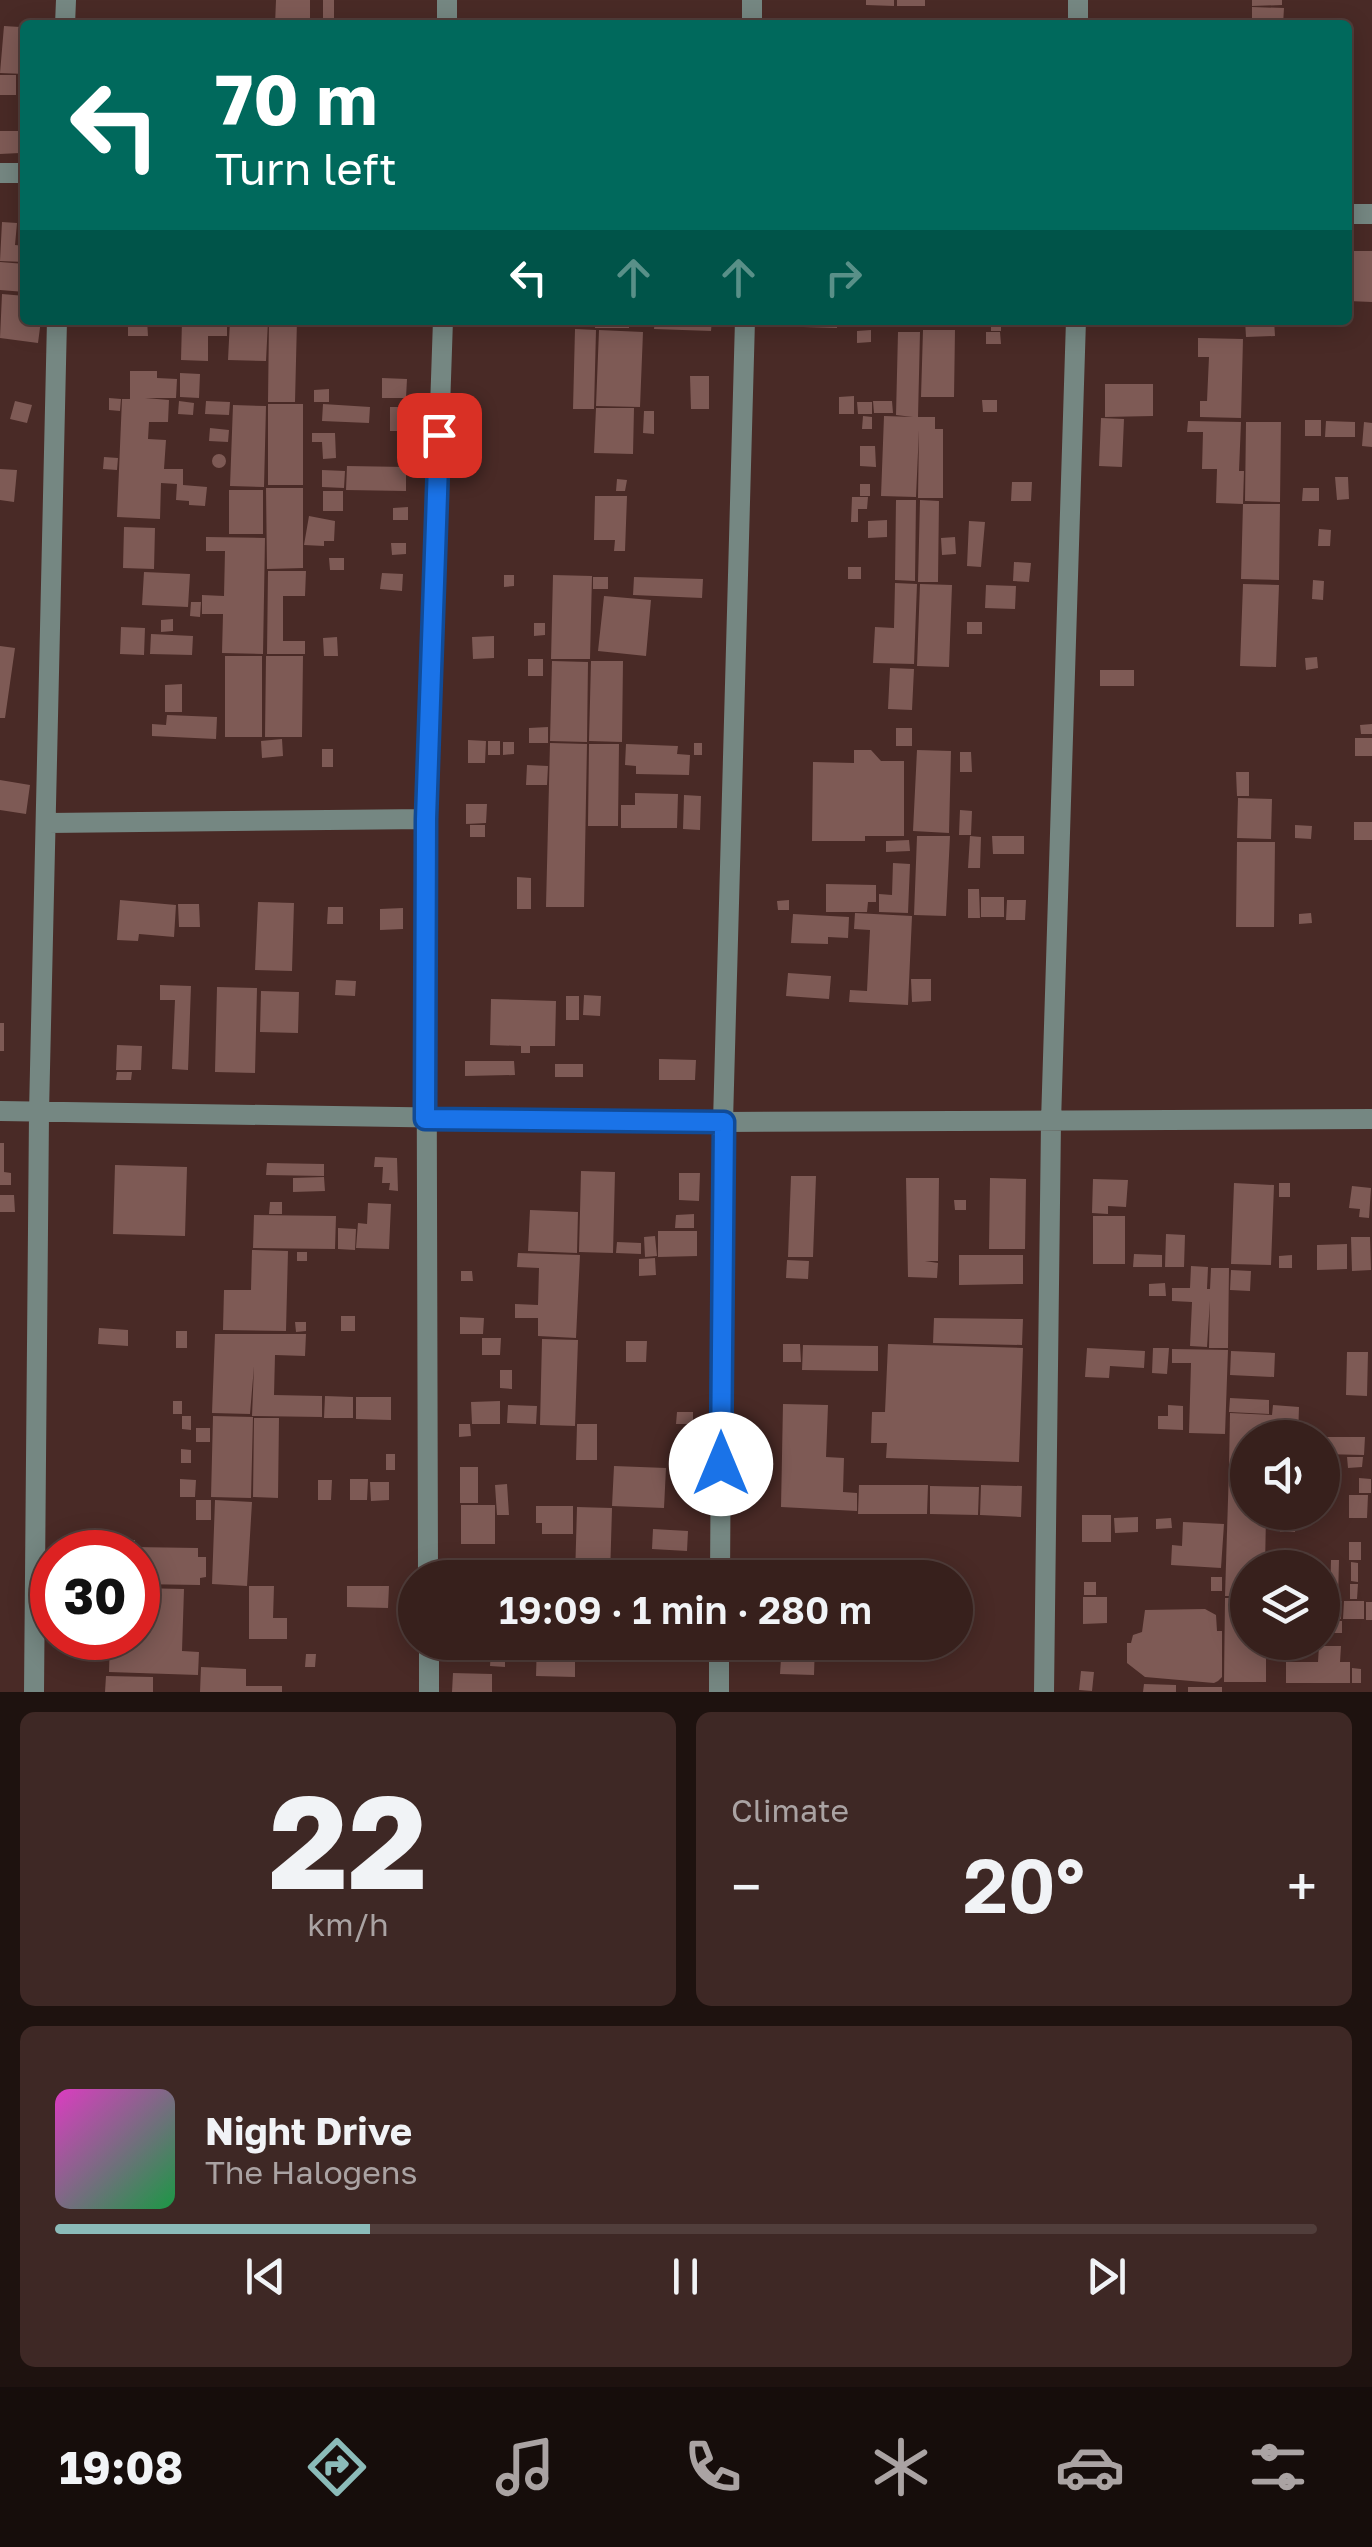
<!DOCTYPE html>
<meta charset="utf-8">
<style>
:root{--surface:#37201c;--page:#3e2825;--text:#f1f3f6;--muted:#aaa3a3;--line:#513e3b;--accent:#8bbbb9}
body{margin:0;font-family:"Golos Text",sans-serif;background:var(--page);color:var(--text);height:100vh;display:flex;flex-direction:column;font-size:38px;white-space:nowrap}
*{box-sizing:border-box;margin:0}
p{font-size:32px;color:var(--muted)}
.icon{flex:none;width:55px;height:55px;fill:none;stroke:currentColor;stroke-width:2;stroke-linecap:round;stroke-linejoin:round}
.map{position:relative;height:1692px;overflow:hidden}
.sheet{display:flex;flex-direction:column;gap:20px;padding:20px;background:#1e120f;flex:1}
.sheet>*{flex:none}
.hud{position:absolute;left:20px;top:20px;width:1332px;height:305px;border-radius:10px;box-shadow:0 5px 25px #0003,0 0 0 2px var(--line);background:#00695c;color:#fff;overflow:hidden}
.fabs{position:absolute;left:1230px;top:1420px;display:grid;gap:20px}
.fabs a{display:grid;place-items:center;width:110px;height:110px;border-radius:50%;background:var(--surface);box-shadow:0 5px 25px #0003,0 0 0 2px var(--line);font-size:50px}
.speed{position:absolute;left:30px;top:1530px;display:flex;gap:20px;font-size:50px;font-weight:700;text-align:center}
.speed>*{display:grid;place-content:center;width:130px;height:130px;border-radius:50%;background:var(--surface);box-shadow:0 5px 25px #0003,0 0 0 2px var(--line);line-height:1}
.speed .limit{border:15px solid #d22;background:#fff;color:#111}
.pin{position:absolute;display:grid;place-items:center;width:85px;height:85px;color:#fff;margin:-42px;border-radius:20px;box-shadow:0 5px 15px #0006}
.me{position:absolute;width:110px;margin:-55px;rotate:0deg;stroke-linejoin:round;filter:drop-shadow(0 0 8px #0008)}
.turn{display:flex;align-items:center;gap:35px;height:210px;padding:0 30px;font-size:45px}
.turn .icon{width:130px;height:130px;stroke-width:2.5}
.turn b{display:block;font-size:70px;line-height:85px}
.lanes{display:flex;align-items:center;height:95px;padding:0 30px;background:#0003;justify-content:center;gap:50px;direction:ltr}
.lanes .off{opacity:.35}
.big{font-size:75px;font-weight:600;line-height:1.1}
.sheet .widget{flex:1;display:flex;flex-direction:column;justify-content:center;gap:15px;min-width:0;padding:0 35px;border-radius:15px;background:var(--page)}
.sheet .dial{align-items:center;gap:0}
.dial b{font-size:130px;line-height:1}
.song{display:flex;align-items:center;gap:30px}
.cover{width:120px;height:120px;border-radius:15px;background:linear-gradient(135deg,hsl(310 70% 55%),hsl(140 70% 35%))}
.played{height:10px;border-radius:5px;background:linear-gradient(90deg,var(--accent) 25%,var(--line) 25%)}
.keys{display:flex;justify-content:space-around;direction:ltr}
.heat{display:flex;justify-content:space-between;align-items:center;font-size:55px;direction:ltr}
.sheet .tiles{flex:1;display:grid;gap:20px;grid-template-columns:1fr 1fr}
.widget:last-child{grid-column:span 2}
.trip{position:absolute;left:398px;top:1560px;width:575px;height:100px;border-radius:50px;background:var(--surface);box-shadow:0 5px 25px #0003,0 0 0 2px var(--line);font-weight:600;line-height:100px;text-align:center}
.dock{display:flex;height:160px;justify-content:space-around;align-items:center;background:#160d0b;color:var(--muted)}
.dock .icon{width:70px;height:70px}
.dock .active{color:var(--accent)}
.dock b{font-size:45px;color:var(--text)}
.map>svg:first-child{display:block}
</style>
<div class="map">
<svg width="1372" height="1692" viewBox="0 0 1372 1692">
<rect width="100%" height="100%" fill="#492a26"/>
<!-- building -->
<path fill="#7e5a55" d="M276,0H310V25H275Z
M323,0H334V22L323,21Z
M866,0H894V6L866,5Z
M897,0H925V6H897Z
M1252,0H1282V5L1252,6Z
M1252,7L1284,8L1283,25H1252Z
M4,26L20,27L19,52H25V74L0,73Z
M0,75H16V95H0Z
M0,131H20V153L0,154Z
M2,222L17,223L15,245L25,246V262L0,261Z
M1348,251H1372V302L1348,301Z
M0,262L25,264V292L0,290Z
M2,294L25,296V320H41L38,343L0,338Z
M128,320H147L148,336H128Z
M182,320H227V336H208V361L181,360Z
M230,320L268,321L266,361L228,360Z
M269,320H297L295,402H268Z
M530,320H592V327L530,324Z
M595,320H629V328H595Z
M655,320H712L711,331L654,329Z
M803,320H837V328L803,327Z
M923,320H946V327H923Z
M991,320H1001V331H991Z
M1245,320H1274L1275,336L1246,337Z
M575,329L596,330L594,409H573Z
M599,330L643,332L640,407L596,406Z
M871,330V342L857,343V331Z
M923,330H955L954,397H921Z
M898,332H920L918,417H935V429H943V498H918L919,430L916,497L881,496L884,416L913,417L896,415Z
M986,332H1000L1001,344H986Z
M1198,338L1243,339L1241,418L1200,417V401H1207L1209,357H1198Z
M130,371H157V378L177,379L176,398H145L169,400L168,422H149L148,439L166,440L164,469H183V485L207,487L205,506L189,505V501L176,500L177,484L161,483L160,519L117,517L122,399H130Z
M180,373L200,374L199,398L180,397Z
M690,376H709V409H691Z
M382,378L407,379L406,398H382Z
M1105,384H1153V416L1105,417Z
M329,389V402H314V390Z
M854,396V414H839V397Z
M109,398L121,399L120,411L109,410Z
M982,400H997V412H983Z
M15,401L32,405L27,423L10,419Z
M179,401L194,403L193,415L178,414Z
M206,401L230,402L229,415L205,414Z
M873,401H892L893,413H874Z
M857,402H872V414H858Z
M268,404H303V485H268Z
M323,404L370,407L369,423L322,421Z
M233,405L266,406L264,487L230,486Z
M390,407H407V431H390Z
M596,408H634L633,454L594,453Z
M644,411H654V434L643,433Z
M863,416L872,417V429H862Z
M1101,418L1124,419L1122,467L1099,466Z
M1305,420H1321V436H1305Z
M1188,421L1241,422L1239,471H1244L1243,504L1216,503L1217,469H1202L1203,432H1187Z
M1326,421L1355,422V437H1325Z
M1246,422H1281L1280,502L1245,501Z
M1364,422L1372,423V447L1362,446Z
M210,428L229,430L228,442L209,441Z
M312,433H335L336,458L323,459L322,442H312Z
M402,446H409L410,464H402Z
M860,446H875L876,467L860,466Z
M212 461a7 7 0 1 1 14 0a7 7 0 1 1-14 0Z
M104,457L118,458L117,470L103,469Z
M347,466L406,467V491L346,490Z
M0,469L17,470L14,502L0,500Z
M322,470L345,471L344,488L322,487Z
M1335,477H1348L1349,499L1337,500Z
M617,479L627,480L625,491H616Z
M1012,482H1032L1031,501H1011Z
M860,484H870V496H860Z
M266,488H303V568L267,569Z
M1303,488H1319V501H1302Z
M229,490H263V534H229Z
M323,491H343V511H323Z
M595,496H627L625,551H614L615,540H594Z
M852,497H868L867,509H858V522H851Z
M896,500H916L915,581L895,580Z
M920,500L939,501L938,582H918Z
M1243,504H1280L1279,580L1241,579Z
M408,507V520H393V508Z
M309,516L335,521L334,541H324V546L304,545Z
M887,520V537L868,538V521Z
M969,521L985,522L981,567L967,566Z
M124,527L155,528L154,569L123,568Z
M1319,529L1331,530L1330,546H1318Z
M206,537L265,538L263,654L222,653L223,614H202V595L224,596L225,551H206Z
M955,537L956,554L942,555L941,538Z
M391,543H406V554L392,555Z
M329,558H344V570H330Z
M1014,562L1031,563L1029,582L1013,581Z
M848,567H861V579H848Z
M268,571H306L305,596H283V641H305V654H267Z
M144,572L190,574L188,607L142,605Z
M382,573L403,574L402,591L380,589Z
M504,575H514V586L504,587Z
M553,575L592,576L590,659H551Z
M593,577H608V589H593Z
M634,577L703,579L702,598L633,595Z
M1313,580L1324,581L1323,600L1312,599Z
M895,583L917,584L914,664L873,663L875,627L894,628Z
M920,584L952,585L949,667L917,666Z
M1243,584L1279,585L1276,667L1240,666Z
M986,585L1016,586L1015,609L985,608Z
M604,596L651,600L646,656L598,651Z
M191,602H201L200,617L190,616Z
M173,619V631L161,632V620Z
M967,622H982V634H967Z
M534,623H545V635L534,636Z
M121,627L145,628L144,655L120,654Z
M151,634L193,636L192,655L150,654Z
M494,636V658L473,659L472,637Z
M337,637L338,656H324L323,638Z
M0,646L15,648L5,718H0Z
M225,656H262V737H225Z
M266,656H303L302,737H265Z
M1317,657L1318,668L1306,670L1305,658Z
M528,659H543V676H528Z
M552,661L588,662L587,742L550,741Z
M591,661H623L622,742L589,741Z
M890,668L914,669L912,710L888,709Z
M1100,670H1134V686H1100Z
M182,684V712H165V685Z
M167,715L217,717L216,739L152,736V724L166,725Z
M1372,724V734H1361L1360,725Z
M548,727V743H529V728Z
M896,728H912V746H896Z
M1355,738H1372V756H1355Z
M282,739L283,756L262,758L261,741Z
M468,740L486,741L485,763H468Z
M488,741H500V755H488Z
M503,742H514V754L503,755Z
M550,743L587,744L584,907H546Z
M694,743H702V755H694Z
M589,744H619L618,826H588Z
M626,744L678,746L677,754L690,755L689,775L636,774V766L625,765Z
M322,749H333V767H322Z
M854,750H871L881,761H904V836H865V841H812L813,762L854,763Z
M917,750L951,751L949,833L913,831Z
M960,752H971L972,772H960Z
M527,765L548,766L547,785H526Z
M1236,772H1249V796H1237Z
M0,780L30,785L26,814L0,810Z
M635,793L678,794L677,828H621V805H635Z
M684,795L701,796L700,830L683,829Z
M1238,798L1272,799L1271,839L1237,838Z
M466,804H487L486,823L466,824Z
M960,810L972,811L971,835H959Z
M1354,822H1372V840H1354Z
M470,825H485V837H470Z
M1295,825L1312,826L1311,839L1295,838Z
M917,836H950L946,916L914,915Z
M970,836L981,837L980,868H968Z
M992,836H1024V854H993Z
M909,840L910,851L886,852V841Z
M1237,842H1275L1274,927H1236Z
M893,863L910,864L908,913L879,912V894L892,895Z
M517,877L531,878V909H517Z
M826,884L876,885V902H868L867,912H826Z
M968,889H979L980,918H968Z
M981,897H1004V917H981Z
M120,900L176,905L174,937L139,934L138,941L117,940Z
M789,900V910H778L777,901Z
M1007,900H1026L1025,920H1006Z
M258,902L294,903L292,971L255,970Z
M178,904H199L200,927H179Z
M328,907H343V924H327Z
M403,908V929L380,930V909Z
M855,913L912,916L908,1005L849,1002L850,990L867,991L870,930L854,929Z
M1311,913L1312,923L1299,924V914Z
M793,914L849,917L848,938L828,937V944L791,943Z
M788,973L831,976L829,999L786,996Z
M911,979H931V1001L912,1002Z
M336,980L356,981L355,996L335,995Z
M160,985L191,986L188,1070L172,1069L175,1000H160Z
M217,987L257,988L255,1073L215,1072Z
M261,991L299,992L298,1033L260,1032Z
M584,995L601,996L600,1016L583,1015Z
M566,996H579V1020H566Z
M491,999L556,1001L555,1046H530V1053H521V1046L490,1045Z
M0,1023H4V1051H0Z
M117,1045L142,1046L141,1070H116Z
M659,1059L696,1060L695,1080H659Z
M465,1061H514L515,1075L465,1076Z
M555,1064H583V1077H555Z
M117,1072H132L131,1080H116Z
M0,1143H4V1172L11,1173V1185H0Z
M375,1157L397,1158L398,1191L389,1190L390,1183H382L383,1167H374Z
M267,1163L324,1164V1176L266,1175Z
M115,1165L187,1167L185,1236L113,1234Z
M581,1171L615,1172L613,1253L579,1252Z
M679,1173H700L699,1201L679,1200Z
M791,1176H816L813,1257H788Z
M324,1177L325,1191L293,1192V1178Z
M906,1178H939L938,1261H925L938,1263L937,1278L908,1277Z
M990,1178L1026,1179L1025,1249H989Z
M1093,1179L1128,1180L1126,1207L1108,1206V1214L1092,1213Z
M1234,1183L1274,1185L1271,1265L1231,1264Z
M1279,1183H1290V1197H1279Z
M1352,1186L1371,1188L1369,1218L1359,1217L1360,1209L1349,1208Z
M0,1195H14L15,1212H0Z
M954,1200H966V1210H955Z
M270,1202H282V1214H269Z
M368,1203L391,1204L389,1249L356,1248L358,1223L367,1224Z
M530,1210L578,1212L577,1253L528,1251Z
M694,1214V1228H675L676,1215Z
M254,1215L336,1216L335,1249L253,1248Z
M1093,1216H1125V1264H1093Z
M338,1228L356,1229L355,1250L338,1249Z
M658,1231H697V1256L658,1257Z
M1166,1234L1185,1235L1184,1267H1165Z
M655,1236L657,1256L645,1257L644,1237Z
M1351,1237H1370L1371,1270L1352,1271Z
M617,1242L641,1243V1254L616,1253Z
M1347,1244V1269L1317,1270V1245Z
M252,1250L288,1251L286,1331L223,1330L224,1290H251Z
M297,1252H307V1261H297Z
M518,1253L580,1255L576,1338L538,1336V1318H515V1304L538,1305L539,1268L517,1267Z
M1134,1254L1162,1255V1267H1133Z
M959,1255H1023V1284L959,1285Z
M1292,1255V1268H1279V1256Z
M655,1258L656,1275L639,1276V1259Z
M787,1260L809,1261L808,1279L786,1278Z
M1191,1266L1208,1267L1207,1289H1210L1211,1268H1229L1228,1348H1209L1210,1301L1207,1347L1190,1346L1192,1302L1172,1301V1288H1190Z
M1231,1270L1251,1271L1250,1291L1230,1290Z
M461,1271H472L473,1281H461Z
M1165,1283L1166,1296H1149V1284Z
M341,1316H355V1331H341Z
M460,1317L484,1318L483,1334H460Z
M934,1318L1023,1319L1022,1345L933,1343Z
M295,1322H306V1331L296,1332Z
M99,1328L128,1330V1346L98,1344Z
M176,1331H187V1348H176Z
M215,1334H306L305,1356L275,1355L274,1395L322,1396V1417L252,1416L254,1366L250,1414L212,1413Z
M482,1338H501L500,1355H482Z
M542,1339L578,1340L575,1426L540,1425Z
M626,1341H647L646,1362H626Z
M783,1344H800L801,1362H783Z
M888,1344L1023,1348L1019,1462L886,1458L887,1443H871L872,1412H885Z
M803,1345L878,1346V1371L802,1370Z
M1087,1348L1145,1351L1144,1368L1110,1366L1109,1378L1085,1377Z
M1153,1348H1169L1167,1374L1152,1373Z
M1172,1349L1228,1350L1225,1434L1189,1433L1191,1363H1172Z
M1231,1351L1275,1353L1274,1377L1230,1375Z
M1347,1352H1368L1367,1396L1346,1395Z
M500,1370H512V1389L500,1388Z
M325,1396L353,1397V1418H324Z
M356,1397H391V1420L356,1419Z
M1230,1398L1269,1400V1414L1229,1412Z
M173,1401H182V1414H173Z
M500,1401V1424H472L471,1402Z
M783,1404L828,1405L826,1457L844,1458L843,1492L857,1493V1511L781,1507Z
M508,1405L537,1406L536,1424L507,1423Z
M1168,1405L1183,1406V1430L1158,1429V1416H1168Z
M1273,1405L1299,1407L1298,1438H1248V1467H1229L1230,1413L1272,1415Z
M677,1412H693V1424H676Z
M182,1416H191V1430L182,1429Z
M213,1416L253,1417L251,1498L211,1497Z
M254,1418H279L278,1498L253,1497Z
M459,1424H470L471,1436L459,1437Z
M577,1424H597V1460H576Z
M196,1428H210V1442H196Z
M1365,1437L1364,1455L1322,1454V1437Z
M181,1449L191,1450V1463H181Z
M386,1454H395V1470H386Z
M1347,1457H1363L1362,1467L1348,1468Z
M614,1466L666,1468L664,1508L612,1506Z
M460,1467H478V1503H460Z
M1229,1468L1248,1469V1512L1266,1515L1265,1568H1248V1596H1225Z
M1359,1478L1371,1479V1493H1359Z
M180,1479L196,1480L195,1497H180Z
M350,1479H368L367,1500H350Z
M318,1480H332L331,1500H318Z
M370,1482H389V1500L371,1501Z
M507,1484L509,1515H497L495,1485Z
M859,1485H928L927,1514H858Z
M981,1485L1022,1486L1021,1517L980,1515Z
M930,1486L979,1487L978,1515L930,1514Z
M1349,1495H1368L1367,1518H1349Z
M196,1500H211V1520H196Z
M215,1500L252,1502L247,1586L212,1584Z
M461,1505H495V1544H461Z
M536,1506H573V1534H542V1523H536Z
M577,1507L612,1508L610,1578H575Z
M1082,1515H1111V1542H1082Z
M1280,1515H1296L1295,1532H1280Z
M1138,1517V1532L1115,1533L1114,1518Z
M1171,1518L1172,1528L1156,1529V1519Z
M1183,1522L1224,1524L1221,1568L1171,1565L1172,1545L1182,1546Z
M653,1529L688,1531L687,1551L652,1549Z
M135,1540L134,1547L198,1548V1557H206V1577L200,1578V1585L138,1584V1552H109L113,1544L120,1541Z
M1349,1542H1361V1560H1349Z
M1331,1560H1339L1338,1599H1330Z
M1351,1562L1358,1563V1582L1351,1581Z
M1211,1577H1222V1591H1211Z
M1084,1582H1096V1595H1084Z
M1350,1584H1358L1357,1599H1350Z
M249,1586H274L273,1618H287V1639H249Z
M347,1586H389L388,1608L347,1607Z
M138,1588L184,1589L182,1651L199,1652L198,1675L109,1672L110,1638H138Z
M1083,1597H1107V1623L1083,1624Z
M1225,1598H1248V1642H1266V1682H1224Z
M1322,1601H1342L1341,1619H1322Z
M1344,1601H1364V1619H1343Z
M1366,1602H1372V1620H1366Z
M1205,1609L1216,1615L1217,1631H1222V1677L1218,1681L1214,1683L1145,1677L1127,1663V1643H1131L1133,1635L1142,1632L1145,1610Z
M1322,1621H1342V1633H1322Z
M537,1642H575V1677L536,1676Z
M782,1642H815L814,1675L780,1674Z
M1290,1645H1303V1658L1290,1657Z
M1319,1646H1341L1340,1662H1350V1683H1286V1662H1318Z
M491,1651L505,1652V1667L490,1666Z
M306,1654H316L315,1667H305Z
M201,1667L246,1669V1686H282V1692H200Z
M1352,1668L1361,1669V1683H1352Z
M1081,1671L1094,1672L1092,1691L1079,1690Z
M453,1673L492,1674V1692H452Z
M106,1676L153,1677V1692H105Z
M1144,1684L1176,1685V1692H1143Z
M1188,1687H1222V1692H1188Z"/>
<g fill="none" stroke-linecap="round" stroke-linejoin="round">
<!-- street -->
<path stroke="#758782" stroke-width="20" d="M447,0V25
M1078,0V25
M65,25L66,0
M752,25V0
M0,173H25
M1348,214H1372
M48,823L426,819
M0,1111L723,1122L1372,1119
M428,1578L426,819L443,320
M720,1578L723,1122L745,320
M429,1642V1692
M34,1692L39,1113L57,320
M719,1692V1642
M1044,1692L1051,1122L1076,320"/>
</g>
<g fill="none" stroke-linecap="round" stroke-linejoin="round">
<defs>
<path id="route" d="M439,435L426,819L425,1119L724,1122L721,1464"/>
</defs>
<!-- route casing -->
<use href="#route" stroke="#114b97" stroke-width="25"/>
<!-- route -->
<use href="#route" stroke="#1a73e8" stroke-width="18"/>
</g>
</svg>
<div class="fabs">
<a><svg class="icon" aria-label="sound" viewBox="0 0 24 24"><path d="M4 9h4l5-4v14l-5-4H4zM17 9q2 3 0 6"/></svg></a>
<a><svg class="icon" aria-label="layers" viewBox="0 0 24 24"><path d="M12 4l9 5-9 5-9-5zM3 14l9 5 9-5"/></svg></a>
</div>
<div class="speed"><div class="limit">30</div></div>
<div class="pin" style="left:439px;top:435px;background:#d93025"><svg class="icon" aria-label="arrive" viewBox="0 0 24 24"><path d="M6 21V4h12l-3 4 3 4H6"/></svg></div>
<svg class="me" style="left:721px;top:1464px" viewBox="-20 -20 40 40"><circle r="19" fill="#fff"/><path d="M0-13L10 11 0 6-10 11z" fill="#1a73e8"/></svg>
<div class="trip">19:09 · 1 min · 280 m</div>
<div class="hud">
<div class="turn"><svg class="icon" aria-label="left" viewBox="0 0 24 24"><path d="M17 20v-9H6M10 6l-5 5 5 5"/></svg><div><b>70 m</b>Turn left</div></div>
<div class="lanes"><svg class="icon" aria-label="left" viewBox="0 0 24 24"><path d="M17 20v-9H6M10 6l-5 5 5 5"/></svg><svg class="icon off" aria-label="ahead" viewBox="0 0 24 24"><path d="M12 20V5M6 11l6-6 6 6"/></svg><svg class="icon off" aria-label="ahead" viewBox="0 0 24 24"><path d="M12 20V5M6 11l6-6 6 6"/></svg><svg class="icon off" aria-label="right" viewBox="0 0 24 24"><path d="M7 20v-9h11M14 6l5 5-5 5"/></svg></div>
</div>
</div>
<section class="sheet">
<div class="tiles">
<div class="widget dial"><b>22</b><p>km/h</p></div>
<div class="widget"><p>Climate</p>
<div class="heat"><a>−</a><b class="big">20°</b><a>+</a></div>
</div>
<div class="widget">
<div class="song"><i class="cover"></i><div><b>Night Drive</b><p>The Halogens</p></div></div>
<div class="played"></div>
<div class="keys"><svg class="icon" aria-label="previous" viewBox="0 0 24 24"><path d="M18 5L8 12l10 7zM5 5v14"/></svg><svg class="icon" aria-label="pause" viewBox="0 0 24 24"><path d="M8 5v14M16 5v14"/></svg><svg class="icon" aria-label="next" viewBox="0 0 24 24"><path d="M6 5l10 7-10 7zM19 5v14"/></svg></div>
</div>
</div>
</section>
<nav class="dock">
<b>19:08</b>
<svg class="icon active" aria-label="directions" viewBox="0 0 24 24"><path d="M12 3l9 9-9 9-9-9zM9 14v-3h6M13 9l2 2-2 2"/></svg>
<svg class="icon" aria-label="music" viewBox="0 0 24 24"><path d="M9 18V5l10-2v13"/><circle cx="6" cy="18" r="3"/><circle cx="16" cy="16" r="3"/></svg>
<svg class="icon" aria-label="phone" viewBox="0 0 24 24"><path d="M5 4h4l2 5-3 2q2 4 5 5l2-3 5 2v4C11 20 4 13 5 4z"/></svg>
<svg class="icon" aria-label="climate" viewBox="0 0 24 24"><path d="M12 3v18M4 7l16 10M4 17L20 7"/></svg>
<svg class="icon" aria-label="car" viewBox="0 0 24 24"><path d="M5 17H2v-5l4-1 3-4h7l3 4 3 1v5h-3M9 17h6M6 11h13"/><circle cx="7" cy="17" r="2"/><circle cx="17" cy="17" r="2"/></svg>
<svg class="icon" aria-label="filters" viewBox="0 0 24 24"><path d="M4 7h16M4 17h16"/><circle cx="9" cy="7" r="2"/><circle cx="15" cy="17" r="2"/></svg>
</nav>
